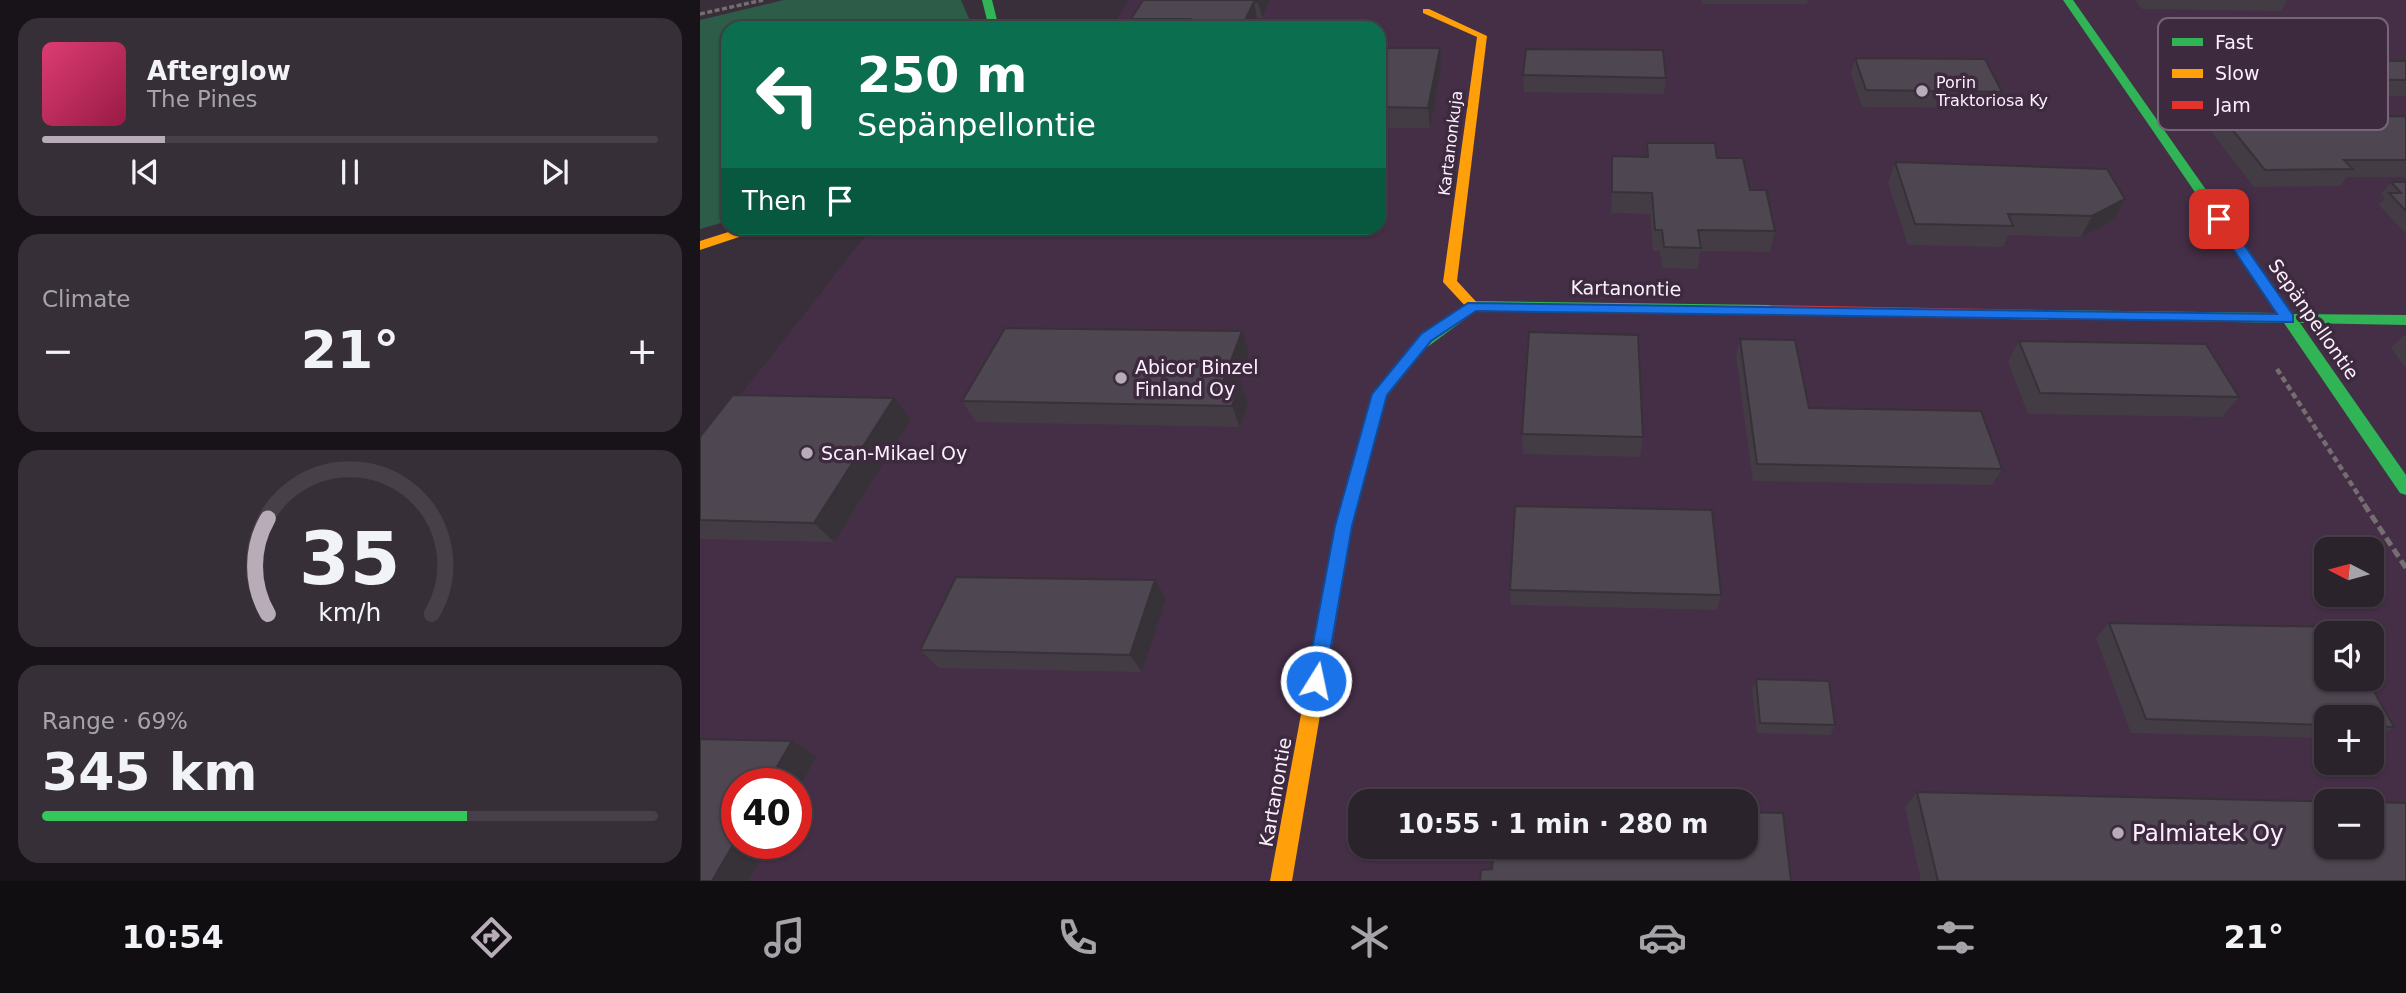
<!DOCTYPE html>
<meta charset="utf-8">
<style>
:root{--surface:#2b232c;--page:#372f38;--text:#f1f3f6;--muted:#a6a4a9;--line:#474048;--accent:#b8acb9}
body{margin:0;font-family:"DejaVu Sans",sans-serif;background:var(--page);color:var(--text);height:100vh;display:flex;flex-direction:column;font-size:26px;white-space:nowrap}
*{box-sizing:border-box;margin:0}
p{font-size:23px;color:var(--muted)}
.icon{flex:none;width:38px;height:38px;fill:none;stroke:currentColor;stroke-width:2;stroke-linecap:round;stroke-linejoin:round}
.map{position:relative;flex:1;overflow:hidden}
.details{display:flex;flex-direction:column;gap:18px;padding:18px;background:#181318;width:700px}
.details>*{flex:none}
.hud{position:absolute;left:21px;top:21px;width:665px;height:214px;border-radius:21px;box-shadow:0 2px 5px #0004,0 0 0 2px var(--line);background:#0b6e4f;color:#fff;overflow:hidden}
.needle{width:46px;rotate:276deg}
.fabs{position:absolute;left:1614px;top:537px;display:grid;gap:14px}
.fabs a{display:grid;place-items:center;width:70px;height:70px;border-radius:14px;background:var(--surface);box-shadow:0 2px 5px #0004,0 0 0 2px var(--line);font-size:35px}
.speed{position:absolute;left:21px;top:768px;display:flex;gap:14px;font-size:35px;font-weight:700;text-align:center}
.speed>*{display:grid;place-content:center;width:91px;height:91px;border-radius:50%;background:var(--surface);box-shadow:0 2px 5px #0004,0 0 0 2px var(--line);line-height:1}
.speed .limit{border:10px solid #d22;background:#fff;color:#111}
.pin{position:absolute;display:grid;place-items:center;width:60px;height:60px;color:#fff;margin:-30px;border-radius:14px;box-shadow:0 4px 10px #0006}
.me{position:absolute;width:77px;margin:-38px;rotate:10deg;stroke-linejoin:round;filter:drop-shadow(0 0 5px #0008)}
.turn{display:flex;align-items:center;gap:24px;height:147px;padding:0 21px;font-size:32px}
.turn .icon{width:91px;height:91px;stroke-width:2.5}
.turn b{display:block;font-size:49px;line-height:60px}
.then{display:flex;align-items:center;height:66px;padding:0 21px;background:#0003;gap:14px;font-size:26px}
.big{font-size:52px;font-weight:700;line-height:1.1}
.details .widget{flex:1;display:flex;flex-direction:column;justify-content:center;gap:10px;min-width:0;padding:0 24px;border-radius:21px;background:var(--page)}
.details .dial{align-items:center;gap:0}
.dial svg{height:182px;overflow:visible;fill:none;stroke:var(--line);stroke-width:7;stroke-linecap:round;text-anchor:middle}
.dial text{fill:var(--text);stroke:none}
.song{display:flex;align-items:center;gap:21px}
.cover{width:84px;height:84px;border-radius:10px;background:linear-gradient(135deg,hsl(340 70% 55%),hsl(340 70% 35%))}
.played{height:7px;border-radius:4px;background:linear-gradient(90deg,var(--accent) 20%,var(--line) 20%)}
.keys{display:flex;justify-content:space-around;direction:ltr}
.heat{display:flex;justify-content:space-between;align-items:center;font-size:38px;direction:ltr}
.charge{height:10px;border-radius:5px;background:linear-gradient(90deg,#34c759 69%,var(--line) 0)}
.trip{position:absolute;left:648px;top:789px;width:410px;height:70px;border-radius:21px;background:var(--surface);box-shadow:0 2px 5px #0004,0 0 0 2px var(--line);font-weight:700;line-height:70px;text-align:center}
.tab-bar{display:flex;height:112px;justify-content:space-around;align-items:center;background:#110e12;color:var(--muted)}
.tab-bar .icon{width:49px;height:49px}
.tab-bar .current{color:var(--accent)}
.tab-bar b{font-size:32px;color:var(--text)}
main{display:flex;flex:1;min-height:0}
.map>svg:first-child{display:block}
</style>
<main>
<section class="details">
<div class="widget">
<div class="song"><i class="cover"></i><div><b>Afterglow</b><p>The Pines</p></div></div>
<div class="played"></div>
<div class="keys"><svg class="icon" aria-label="previous" viewBox="0 0 24 24"><path d="M18 5L8 12l10 7zM5 5v14"/></svg><svg class="icon" aria-label="pause" viewBox="0 0 24 24"><path d="M8 5v14M16 5v14"/></svg><svg class="icon" aria-label="next" viewBox="0 0 24 24"><path d="M6 5l10 7-10 7zM19 5v14"/></svg></div>
</div>
<div class="widget"><p>Climate</p>
<div class="heat"><a>−</a><b class="big">21°</b><a>+</a></div>
</div>
<div class="widget dial"><svg viewBox="0 0 100 80">
<path d="M14 69A42 42 0 1 1 86 69"/>
<path d="M14 69A42 42 0 0 1 14 27" stroke="#b8acb9"/>
<text x="50" y="56" font-size="32" font-weight="700">35</text>
<text x="50" y="72" font-size="11">km/h</text>
</svg></div>
<div class="widget"><p>Range · 69%</p><b class="big">345 km</b><div class="charge"></div></div>
</section>
<div class="map">
<svg width="1706" height="881" viewBox="0 0 1706 881">
<rect width="100%" height="100%" fill="#392f3a"/>
<!-- built -->
<path fill="#452f47" fill-rule="evenodd" d="M429,0H1706V881H0V447L163,239L181,228H679V28H411ZM1626,550H1671V595H1626ZM1626,634H1671V679H1626ZM1626,718H1671V763H1626ZM37,784H96V844H37ZM660,802H1045V847H660ZM1626,802H1671V847H1626Z"/>
<!-- green -->
<path fill="#2d5c49" d="M84,0H261L273,28H28V221L0,229V20Z"/>
<g fill="none" stroke-linecap="round" stroke-linejoin="round">
<!-- path-far2 -->
<path stroke="#756e70" stroke-width="3.5" stroke-dasharray="5 2.5" stroke-linecap="butt" d="M0,14L63,0"/>
<!-- path-far1 -->
<path stroke="#756e70" stroke-width="4.5" stroke-dasharray="6 3.5" stroke-linecap="butt" d="M1577,369L1665,505"/>
<!-- path -->
<path stroke="#756e70" stroke-width="5" stroke-dasharray="9 4.5" stroke-linecap="butt" d="M1664,504L1706,568"/>
<!-- fast -->
<path fill="#30b455" fill-rule="evenodd" d="M282,0H292L299,28H289Z
M1363,0H1373L1593,314L1706,315V325L1600,323L1706,475V495L1700,493L1584,323L1343,318L1341,315L1348,310L1578,313Z
M773,301L1070,305L1077,310L1070,315L776,311L726,348H716L714,344L716,340Z"/>
<!-- slow -->
<path fill="#ff9f0a" fill-rule="evenodd" d="M723,9H729L787,36L757,281L780,306L773,311L768,309L743,282L777,37L723,13Z
M41,228H58L57,231L0,250V241Z
M721,339L728,344L726,348L687,396L652,526L592,881H570L636,526L672,394L716,340Z"/>
<!-- jam -->
<path fill="#e5322d" fill-rule="evenodd" d="M1070,305L1348,310L1355,315L1348,320L1065,313L1063,310Z"/>
</g>
<!-- wall -->
<path fill="#433c45" d="M443,0H570L562,18H557L553,28H434L431,19Z
M1002,0H1108L1107,4H1002Z
M1435,0H1587L1581,11L1442,9Z
M679,48H740L741,68L730,128H679Z
M1479,57L1706,61V96L1485,93L1471,73Z
M1155,58L1302,92L1296,108L1162,107L1151,74Z
M823,75L966,78L964,94L824,92Z
M1706,116V177H1647L1640,186L1554,187L1512,133L1522,117Z
M947,143L1017,158L1050,190L1075,231L1070,252L1000,251L998,269L962,268L960,251H953L950,214L911,213L912,156L946,157Z
M1195,162L1425,199L1414,220L1381,237L1308,235L1303,247L1208,245L1188,183Z
M1691,182H1706V234L1679,205L1685,198L1681,194Z
M542,331L549,352L538,382H540L548,403L540,427L276,422L262,401Z
M1703,336H1706V368L1691,348Z
M1040,339L1109,408L1302,469L1292,485L1053,481L1036,356Z
M1319,341L1539,397L1522,417L1328,414L1308,362Z
M194,398L211,419L134,542L0,539V437Z
M822,434L943,437L940,457L823,454Z
M810,590L1021,595L1017,610L811,605Z
M466,599L442,672L239,668L220,650Z
M1409,623L1638,627L1642,634H1626V679H1667L1694,727L1673,740H1671V718H1626V738L1431,733L1396,638Z
M1056,679L1135,725L1130,735L1057,733L1052,689Z
M1217,792L1706,881H1221L1205,807Z"/>
<!-- shaded-wall -->
<path fill="#373138" d="M559,0H570L562,18L558,2Z
M554,2L557,18L553,28H541Z
M740,48L741,68L730,128L728,108Z
M1425,199L1414,220L1381,237L1392,216Z
M542,331L549,352L531,403L523,382Z
M540,382L548,403L540,427L532,406Z
M194,398L211,419L134,542L114,523Z
M455,580L466,599L442,672L430,655Z
M92,741L116,757L96,793V784H67Z
M37,838V844H69L48,881H12Z"/>
<!-- building -->
<path fill="#4e4650" stroke="#373138" stroke-width="2" d="M443,0H559L558,2H554L541,28H486L490,19H431Z
M679,48H740L728,108L679,107Z
M826,49L963,50L966,78L823,75Z
M1479,57L1706,61V80L1494,77Z
M1155,58L1285,59L1302,92L1166,90Z
M1706,116V160H1644L1653,169L1565,170L1522,117Z
M947,143H1015L1017,158H1043L1050,190H1066L1075,231L998,230L1001,248L964,247L962,230H955L952,193L912,192V156L948,157Z
M1195,162L1407,169L1425,199L1392,216L1308,214L1313,226L1215,224Z
M1691,182H1706V211L1689,193H1701Z
M305,328L542,331L523,382H540L532,406L262,401Z
M829,332L938,335L943,437L822,434Z
M1040,339L1095,340L1109,408L1281,411L1302,469L1057,464Z
M1319,341L1506,344L1539,397L1340,393Z
M33,395L194,398L114,523L0,520V437Z
M815,506L1012,510L1021,595L810,590Z
M256,577L455,580L430,655L220,650Z
M1409,623L1638,627L1642,634H1626V679H1667L1694,727L1671,726V718H1626V725L1446,719Z
M1056,679L1129,681L1135,725L1060,723Z
M0,739L92,741L67,784H37V838L12,881H0Z
M1217,792L1646,802H1626V847H1671V802L1706,803V881H1238Z
M1045,812L1083,813L1091,881H780L781,870L792,869L794,847H1045Z"/>
<!-- route -->
<path fill="#1a73e8" stroke="#114b97" stroke-width="2" d="M1519,215L1524,216L1593,315V322L776,311L731,341L687,395L652,526L625,681L622,687L616,690L609,687L606,681L635,526L672,394L721,334L768,303L1577,314L1513,219Z"/>
<!-- markers -->
<g fill="#b8acb9" stroke="#3d2a3f" stroke-width="2.5">
<circle cx="1222" cy="91" r="7"/>
<circle cx="421" cy="378" r="7"/>
<circle cx="107" cy="453" r="7"/>
<circle cx="1418" cy="833" r="7"/>
</g>
<g text-anchor="middle" stroke-width="7" stroke-linejoin="round" paint-order="stroke">
<!-- far-poi labels -->
<g font-size="16" fill="#fdf0fe" stroke="#3d2a3f" text-anchor="start">
<text x="1236" y="88">Porin<tspan x="1236" dy="18">Traktoriosa Ky</tspan></text>
</g>
<!-- far-street labels -->
<g font-size="16" fill="#fdf0fe" stroke="#3d2a3f">
<text transform="translate(750 143) rotate(-83)" y="6">Kartanonkuja</text>
</g>
<!-- street labels -->
<g font-size="19" fill="#fdf0fe" stroke="#3d2a3f">
<text transform="translate(926 288) rotate(1)" y="7">Kartanontie</text>
<text transform="translate(1614 319) rotate(55)" y="7">Sepänpellontie</text>
<text transform="translate(575 792) rotate(-80)" y="7">Kartanontie</text>
</g>
<!-- poi labels -->
<g font-size="19" fill="#fdf0fe" stroke="#3d2a3f" text-anchor="start">
<text x="435" y="374">Abicor Binzel<tspan x="435" dy="22">Finland Oy</tspan></text>
<text x="121" y="460">Scan-Mikael Oy</text>
</g>
<!-- near-poi labels -->
<g font-size="23" fill="#fdf0fe" stroke="#3d2a3f" text-anchor="start">
<text x="1432" y="841">Palmiatek Oy</text>
</g>
</g>
<!-- legend -->
<rect x="1458" y="18" width="230" height="112" rx="10" fill="#3d2a3f" stroke="#776578" stroke-width="2"/>
<rect x="1472" y="38" width="31" height="8" fill="#30b455"/>
<rect x="1472" y="69" width="31" height="9" fill="#ff9f0a"/>
<rect x="1472" y="101" width="31" height="8" fill="#e5322d"/>
<g font-size="19" fill="#fdf0fe">
<text x="1515" y="49">Fast</text>
<text x="1515" y="80">Slow</text>
<text x="1515" y="112">Jam</text>
</g>
</svg>
<div class="fabs">
<a><svg class="needle" viewBox="-14 -14 28 28"><path d="M0-13l5 13h-10z" fill="#e53935"/><path d="M0 13l5-13h-10z" fill="#a6a4a9"/></svg></a>
<a><svg class="icon" aria-label="sound" viewBox="0 0 24 24"><path d="M4 9h4l5-4v14l-5-4H4zM17 9q2 3 0 6"/></svg></a>
<a>+</a>
<a>−</a>
</div>
<div class="speed"><div class="limit">40</div></div>
<div class="pin" style="left:1519px;top:219px;background:#d93025"><svg class="icon" aria-label="arrive" viewBox="0 0 24 24"><path d="M6 21V4h12l-3 4 3 4H6"/></svg></div>
<svg class="me" style="left:616px;top:681px" viewBox="-20 -20 40 40"><circle r="17" fill="#1a73e8" stroke="#fff" stroke-width="3"/><path d="M0-11L8 9 0 5-8 9z" fill="#fff"/></svg>
<div class="trip">10:55 · 1 min · 280 m</div>
<div class="hud">
<div class="turn"><svg class="icon" aria-label="left" viewBox="0 0 24 24"><path d="M17 20v-9H6M10 6l-5 5 5 5"/></svg><div><b>250 m</b>Sepänpellontie</div></div>
<div class="then">Then<svg class="icon" aria-label="arrive" viewBox="0 0 24 24"><path d="M6 21V4h12l-3 4 3 4H6"/></svg></div>
</div>
</div>
</main>
<nav class="tab-bar">
<b>10:54</b>
<svg class="icon current" aria-label="directions" viewBox="0 0 24 24"><path d="M12 3l9 9-9 9-9-9zM9 14v-3h6M13 9l2 2-2 2"/></svg>
<svg class="icon" aria-label="music" viewBox="0 0 24 24"><path d="M9 18V5l10-2v13"/><circle cx="6" cy="18" r="3"/><circle cx="16" cy="16" r="3"/></svg>
<svg class="icon" aria-label="phone" viewBox="0 0 24 24"><path d="M5 4h4l2 5-3 2q2 4 5 5l2-3 5 2v4C11 20 4 13 5 4z"/></svg>
<svg class="icon" aria-label="climate" viewBox="0 0 24 24"><path d="M12 3v18M4 7l16 10M4 17L20 7"/></svg>
<svg class="icon" aria-label="car" viewBox="0 0 24 24"><path d="M5 17H2v-5l4-1 3-4h7l3 4 3 1v5h-3M9 17h6M6 11h13"/><circle cx="7" cy="17" r="2"/><circle cx="17" cy="17" r="2"/></svg>
<svg class="icon" aria-label="filters" viewBox="0 0 24 24"><path d="M4 7h16M4 17h16"/><circle cx="9" cy="7" r="2"/><circle cx="15" cy="17" r="2"/></svg>
<b>21°</b>
</nav>
